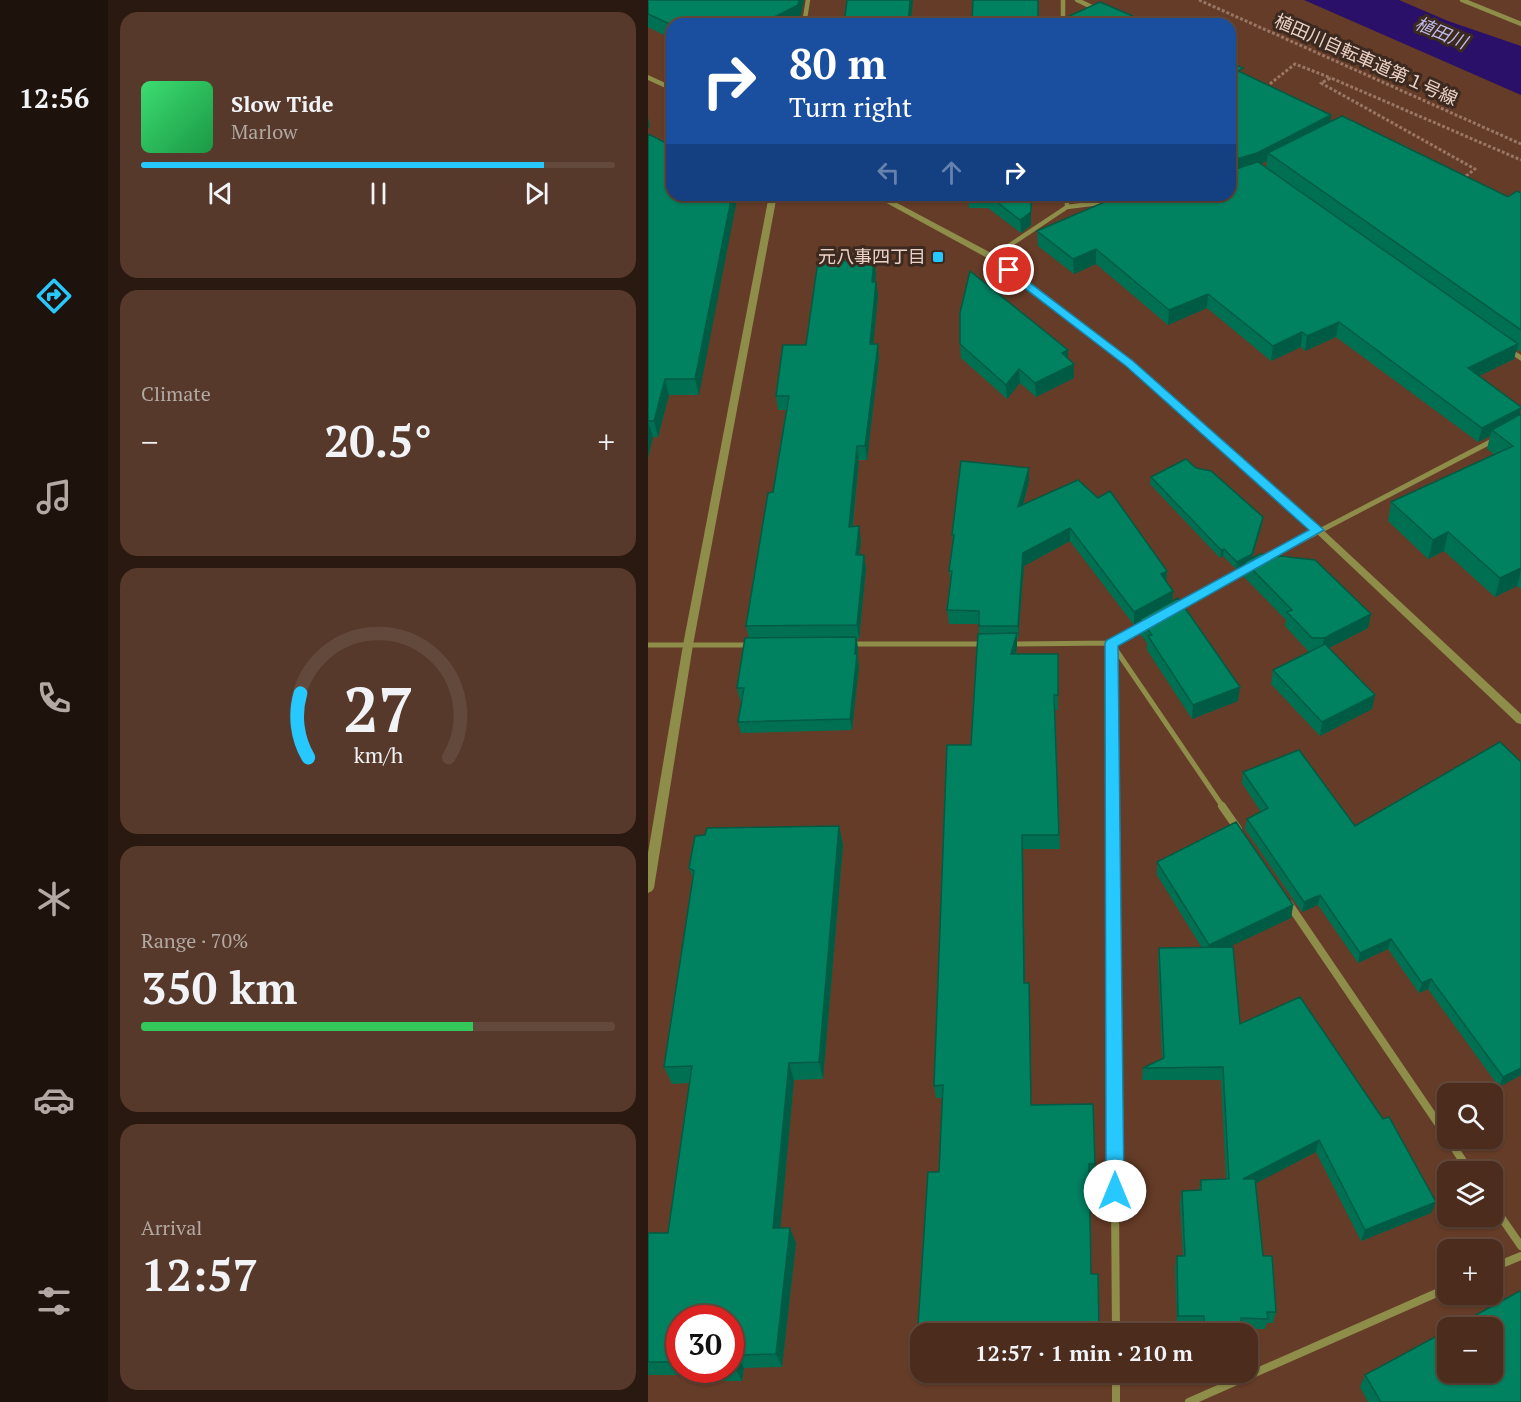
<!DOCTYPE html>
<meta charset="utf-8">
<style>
:root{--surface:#4c2d1d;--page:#56392a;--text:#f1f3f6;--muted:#b2a8a4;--line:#63493b;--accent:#27c8fe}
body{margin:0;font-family:"PT Serif","Noto Sans JP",serif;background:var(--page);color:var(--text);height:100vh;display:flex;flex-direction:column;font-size:22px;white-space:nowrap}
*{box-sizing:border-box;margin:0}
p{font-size:20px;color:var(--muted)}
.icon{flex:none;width:33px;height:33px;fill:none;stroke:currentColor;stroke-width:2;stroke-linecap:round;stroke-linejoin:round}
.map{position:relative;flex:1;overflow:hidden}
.side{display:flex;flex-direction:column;gap:12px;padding:12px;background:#2a1910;width:540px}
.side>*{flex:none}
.guide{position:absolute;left:18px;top:18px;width:570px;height:183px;border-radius:18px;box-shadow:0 2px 4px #0004,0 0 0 2px var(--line);background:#1a4fa0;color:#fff;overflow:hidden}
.tools{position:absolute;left:789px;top:1083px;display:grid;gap:12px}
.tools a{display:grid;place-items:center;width:66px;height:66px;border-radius:12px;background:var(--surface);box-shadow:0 2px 4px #0004,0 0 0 2px var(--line);font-size:30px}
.speed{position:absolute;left:18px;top:1305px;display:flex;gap:12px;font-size:30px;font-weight:700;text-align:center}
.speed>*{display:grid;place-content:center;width:78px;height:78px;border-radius:50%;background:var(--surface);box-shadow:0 2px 4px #0004,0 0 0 2px var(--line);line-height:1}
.speed .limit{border:9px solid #d22;background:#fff;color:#111}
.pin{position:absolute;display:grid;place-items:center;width:51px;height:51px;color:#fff;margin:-26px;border:3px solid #fff;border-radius:50%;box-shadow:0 2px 6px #0007}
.me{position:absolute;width:66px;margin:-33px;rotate:0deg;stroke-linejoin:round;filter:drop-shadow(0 0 4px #0008)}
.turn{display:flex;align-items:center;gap:21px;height:126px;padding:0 24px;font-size:27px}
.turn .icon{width:78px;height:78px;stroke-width:2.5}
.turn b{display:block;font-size:42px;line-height:51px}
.lanes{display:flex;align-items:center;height:57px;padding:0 24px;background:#0003;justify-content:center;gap:30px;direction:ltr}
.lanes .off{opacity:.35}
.big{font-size:45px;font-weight:600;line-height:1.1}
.side .card{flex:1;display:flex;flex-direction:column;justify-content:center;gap:9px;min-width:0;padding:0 21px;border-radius:18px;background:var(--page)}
.side .dial{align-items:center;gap:0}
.dial svg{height:156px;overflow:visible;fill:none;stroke:var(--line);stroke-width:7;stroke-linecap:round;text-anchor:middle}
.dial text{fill:var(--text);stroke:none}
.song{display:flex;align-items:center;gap:18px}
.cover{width:72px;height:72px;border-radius:9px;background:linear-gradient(135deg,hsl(140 70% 55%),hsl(140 70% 35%))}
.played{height:6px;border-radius:3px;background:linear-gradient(90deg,var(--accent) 85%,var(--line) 85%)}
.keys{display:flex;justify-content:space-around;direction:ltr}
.heat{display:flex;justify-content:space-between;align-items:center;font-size:33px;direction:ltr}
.charge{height:9px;border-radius:4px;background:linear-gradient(90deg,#34c759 70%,var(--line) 0)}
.trip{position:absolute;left:262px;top:1323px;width:348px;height:60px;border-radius:18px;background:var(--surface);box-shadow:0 2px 4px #0004,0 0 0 2px var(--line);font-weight:600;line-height:60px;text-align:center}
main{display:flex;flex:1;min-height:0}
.dock{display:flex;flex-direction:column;width:108px;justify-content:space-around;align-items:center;background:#1e120c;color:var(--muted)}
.dock .icon{width:42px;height:42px}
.dock .current{color:var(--accent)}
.dock b{font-size:27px;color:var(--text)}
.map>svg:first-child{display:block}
</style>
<main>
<nav class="dock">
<b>12:56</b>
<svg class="icon current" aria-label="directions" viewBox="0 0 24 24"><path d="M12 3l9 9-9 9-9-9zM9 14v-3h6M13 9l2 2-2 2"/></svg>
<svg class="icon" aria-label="music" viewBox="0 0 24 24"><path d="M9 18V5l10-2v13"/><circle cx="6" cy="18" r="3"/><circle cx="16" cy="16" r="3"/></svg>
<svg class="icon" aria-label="phone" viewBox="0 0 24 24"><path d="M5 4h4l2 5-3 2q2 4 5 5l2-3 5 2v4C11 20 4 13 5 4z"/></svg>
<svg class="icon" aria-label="climate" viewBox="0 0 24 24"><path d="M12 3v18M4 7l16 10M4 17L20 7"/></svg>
<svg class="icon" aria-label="car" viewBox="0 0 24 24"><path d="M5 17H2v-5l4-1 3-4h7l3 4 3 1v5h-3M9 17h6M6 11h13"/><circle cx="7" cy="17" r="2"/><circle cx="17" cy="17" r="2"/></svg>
<svg class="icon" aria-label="filters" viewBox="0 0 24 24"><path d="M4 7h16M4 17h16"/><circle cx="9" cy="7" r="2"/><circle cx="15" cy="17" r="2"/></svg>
</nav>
<section class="side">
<div class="card">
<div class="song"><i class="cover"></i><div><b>Slow Tide</b><p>Marlow</p></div></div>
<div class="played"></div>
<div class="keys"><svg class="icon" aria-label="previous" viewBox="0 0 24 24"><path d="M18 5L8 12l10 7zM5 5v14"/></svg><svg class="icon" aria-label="pause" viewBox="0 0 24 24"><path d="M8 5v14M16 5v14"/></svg><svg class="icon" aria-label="next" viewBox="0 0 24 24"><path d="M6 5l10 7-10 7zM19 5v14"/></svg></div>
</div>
<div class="card"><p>Climate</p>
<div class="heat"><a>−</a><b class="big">20.5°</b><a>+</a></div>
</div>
<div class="card dial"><svg viewBox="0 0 100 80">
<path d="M14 69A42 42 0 1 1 86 69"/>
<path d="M14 69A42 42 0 0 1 10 36" stroke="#27c8fe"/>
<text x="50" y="56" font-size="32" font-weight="700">27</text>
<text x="50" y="72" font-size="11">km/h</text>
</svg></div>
<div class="card"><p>Range · 70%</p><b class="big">350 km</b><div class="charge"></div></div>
<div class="card"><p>Arrival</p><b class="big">12:57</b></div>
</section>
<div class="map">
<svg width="873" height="1402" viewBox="0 0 873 1402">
<rect width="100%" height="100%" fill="#653c27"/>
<!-- water -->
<path fill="#2a1068" d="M656,0H751L800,21L873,46V95Z"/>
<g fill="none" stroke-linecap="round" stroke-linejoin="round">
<!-- path -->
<path stroke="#997665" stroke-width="3" stroke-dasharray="3 2" stroke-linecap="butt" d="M551,0L873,144
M618,87L647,64L683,78
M814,179L827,169L673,83L683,78L873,160"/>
<!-- minor-far2 -->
<path stroke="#8e8d4a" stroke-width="4.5" d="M415,0V24
M429,0L448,9
M814,0L873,24
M156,24L160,0
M419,207L466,201
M344,257L419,207V195"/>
<!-- minor-far1 -->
<path stroke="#8e8d4a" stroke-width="5" d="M861,350L873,358
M618,559L846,440
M529,608L601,568
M463,643L464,807
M202,644H335
M364,644L463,643L498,624
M464,644L575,807
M0,645H101"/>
<!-- minor -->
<path stroke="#8e8d4a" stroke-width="8" d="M464,806L468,1334
M574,806L590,829
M641,904L800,1138
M800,1138L822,1172
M844,1204L873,1246
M844,1268L873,1256
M468,1372V1402
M541,1402L800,1288"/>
<!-- tertiary -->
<path fill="#8e8d4a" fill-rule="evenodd" d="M0,75L24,86V91L0,80Z
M121,195H129L45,645L6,888L4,891L0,893V853L35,645Z
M224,195H234L347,255L484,361L673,528L873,714V724L869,723L667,532L478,365L341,259Z"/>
</g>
<!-- wall -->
<path fill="#007053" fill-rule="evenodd" d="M0,0L152,20L144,24H24V39L0,27Z
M595,73L683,122L860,197L873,193V352L868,349L866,359L831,376L872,415L873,414V589L869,586L847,597L796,551L780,559L740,521L743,502L846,454L839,449L842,436L830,442L688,337L657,351L653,347L623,361L559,308L520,325L448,264L426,274L390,246L389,231L582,195ZM619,161L618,168L613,164Z
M0,134L51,395H21L10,437H5L0,458Z
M320,195H383V225L373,233L340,208H321Z
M226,260L228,274L227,282L230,295L225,344L231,358L219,460H211L205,526L213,540L211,555H216L218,569L211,639H209L210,649V659L211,666L204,730L93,733L90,722L94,700H92L89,688L101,638L98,626L125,492L138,410H130L128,396L158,345Z
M312,344L420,359L426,378L388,397L372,383L359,399L313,358Z
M548,468L615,517L614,524L604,559L723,614L720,628L681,648L724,709L672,736L623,684L625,670L661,652L637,626L638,620L595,576L597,565L588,569L575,556L572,558L502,484L503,477Z
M381,481L375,505L519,571L518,582L525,591L524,602L590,701L544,719L499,650V643L491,633L492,622L486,625L422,541L376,566L370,639H369V648L368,654L410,668V710H407L412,849H375L377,983L382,996L383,1105L447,1164V1176H441L273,1334V1367H271L268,1357L291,1172L294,1098H288L286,1086L323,745L331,634V624H301L299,610L303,584L301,571L305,546L304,535Z
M595,772L873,1075L851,1087L780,989L771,993L740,949L710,963L670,905L654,912L597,829L599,819L613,812L594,783Z
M191,826L195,845L175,1079L146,1080L132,1228L148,1243L134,1367L96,1368L94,1381H59L55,1375H0V1233H20L41,1083L24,1084L16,1067L45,878L41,868ZM32,1318H82V1370H32Z
M509,862L645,905L643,918L580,947L592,1024L788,1202L783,1213L713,1241L668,1152L608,1183L615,1256L628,1312L625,1323H619L617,1329H593V1334H555L554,1327H529L527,1267L529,1256H535L532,1203L534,1191L551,1190L553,1180L578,1179L573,1080H494L495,1068L514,1059L510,961L511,948H554L509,875Z
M330,1372H383V1375L331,1377Z
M717,1375L873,1402H720L712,1387Z"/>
<!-- shaded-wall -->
<path fill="#005b44" d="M151,0H156L152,20L144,24H112Z
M262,0H265L263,24H260Z
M683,115L682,129L620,153L619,161L607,167L582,175V161Z
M0,117L2,127L0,128Z
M84,195H90L51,395L47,379Z
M383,195V225L373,233L372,220Z
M448,249V264L426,274L425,259Z
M226,260L228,274L226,296L224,282Z
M228,282L230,295L224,358L222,344Z
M560,294L559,308L520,325L521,310Z
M691,322L688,337L657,351L659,336Z
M654,332L653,347L623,361L625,346Z
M230,344L231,358L219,460L217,446Z
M870,344L866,359L817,383L820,368Z
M420,350V364L414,353Z
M426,364V378L388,397L387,383Z
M371,369L372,383L359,399L358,385Z
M17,379L21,395L10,437L6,421Z
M873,408L870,422L844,430L842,436L830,442L834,428Z
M0,421L5,437L0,458Z
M209,446L211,460L203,540L201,527Z
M381,468V481L371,521L370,507Z
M615,517L614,524L603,561L597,562V565L588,569L589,562Z
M211,526L213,540L210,569L208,555Z
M422,528V541L376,566L370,639V626L375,553Z
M800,532L796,551L780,559L785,540Z
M576,549L575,556L572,558L573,550Z
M216,555L218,569L211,639L209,625Z
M873,568V571L869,586L847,597L852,578Z
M519,571L518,584L513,574Z
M525,591L524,604L492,619V622L486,625V612Z
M723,614L720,628L673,652L676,638Z
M369,633V648L364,669L363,654Z
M208,637L210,649V659L211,666L204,730L202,719Z
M592,687L590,701L544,719L545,705Z
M727,695L724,709L672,736L674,722Z
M191,826L195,845L175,1079L171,1062Z
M374,835L375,849L377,996L376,983Z
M672,895L670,905L654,912L656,902Z
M645,905L643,918L560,957L561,945Z
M743,939L740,949L710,963L712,953Z
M783,979L780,989L771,993L774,983Z
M381,983L382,996L383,1117V1105Z
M141,1063L146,1080L131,1243L125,1228Z
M873,1068V1075L851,1087L855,1077Z
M671,1140L668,1152L593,1191L595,1179Z
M788,1202L783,1213L713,1241L717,1230Z
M142,1228L148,1243L134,1367L128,1354Z
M89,1355L96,1368L94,1381L87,1368Z"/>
<!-- building -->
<path fill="#008261" stroke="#005b44" stroke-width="1.5" d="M0,0H151L150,5L112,24L100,23L99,24H24V25L0,14Z
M199,0H262L260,24H196Z
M325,0H390V24H324Z
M452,2L503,24H404Z
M582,62L595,68L590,71L683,115L609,153L582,161Z
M694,116L860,197L869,191L873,193V330L620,153Z
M0,134L24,146V195H84L47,379H17L6,421H0V422Z
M610,162L870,344L820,368L873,407V408L834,428L691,322L659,336L654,332L625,346L560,294L521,310L448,249L425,259L389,231L473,195H582V169L585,170Z
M340,195H383V212L372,220Z
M226,260L224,282H228L222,344H230L217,446H209L201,527L211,526L208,555H216L209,625L98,626L120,493L125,492L141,396H128L135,345H158L170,261Z
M322,271L420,350L414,353L426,364L387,383L371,369L358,385L312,344V313Z
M873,414V568L852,578L800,532L785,540L743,502L865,446L844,430Z
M538,459L548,468L563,471L615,517L604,554L589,562L576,549L573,550L503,477Z
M313,461L381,468L370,507L430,480L450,498L462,491L519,571L513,574L525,591L486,612L422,528L375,553L370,626H331V611L299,610L304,571H301L306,535H304Z
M612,554L667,560L723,614L676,638H664L639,612L644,610L597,562Z
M530,598L592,687L545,705L500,636L504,635L492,619Z
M369,633L363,654H410V695H406L411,835H374L376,983H381L383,1105L445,1104L447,1164H441L443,1274H450L451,1334H273V1357H268L280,1172H291L295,1085L286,1086L299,745H323L330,634Z
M208,637L207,654H209L202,719L90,722L96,688H89L97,638Z
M677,644L727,695L674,722L625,670Z
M852,742L873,762V1068L855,1077L783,979L774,983L743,939L712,953L672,895L656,902L599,819L620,808L595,772L651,750L707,826Z
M588,822L645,905L561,945L509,862Z
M191,826L171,1062L141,1063L125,1228H142L128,1354L89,1355L87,1368H82V1318H32V1362H0V1233H20L44,1066L16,1067L46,871L41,868L47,836L57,835L59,828Z
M585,947L592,1024L652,997L735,1119L741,1117L788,1202L717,1230L671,1140L595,1179H607L615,1256H624L628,1312H619L620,1319L593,1318L594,1330H557L556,1316H530L529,1256H537L534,1191L553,1190V1180L581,1179L575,1067L495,1068L516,1058L511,948Z
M872,1291L873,1293V1402H733L717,1375L800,1330V1372H844V1328H804Z"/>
<!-- route -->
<path fill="#27c8fe" stroke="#1982a5" stroke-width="1.5" d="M361,267L485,361L676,530L470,646L476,1191L473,1197L467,1199L461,1197L458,1191L457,643L459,640L661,530L478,366L357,273V268Z"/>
<!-- markers -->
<rect fill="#27c8fe" stroke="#3c291f" stroke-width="2" x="284" y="251" width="12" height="12" rx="3"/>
<g text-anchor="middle" stroke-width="6" stroke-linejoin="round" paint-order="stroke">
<!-- far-water labels -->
<g font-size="18" font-style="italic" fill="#bfbcec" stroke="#3c291f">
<text transform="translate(793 33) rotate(23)" y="6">植田川</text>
</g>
<!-- far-street labels -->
<g font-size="18" fill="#ecd2c6" stroke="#3c291f">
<text transform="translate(718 60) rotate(24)" y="6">植田川自転車道第１号線</text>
</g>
<!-- far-poi labels -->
<g font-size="18" fill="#ecd2c6" stroke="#3c291f" text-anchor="end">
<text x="278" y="263">元八事四丁目</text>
</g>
</g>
</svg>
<div class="tools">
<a><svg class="icon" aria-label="search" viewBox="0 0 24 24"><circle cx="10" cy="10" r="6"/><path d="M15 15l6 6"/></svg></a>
<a><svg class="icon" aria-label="layers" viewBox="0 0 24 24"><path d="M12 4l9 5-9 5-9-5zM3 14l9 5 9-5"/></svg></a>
<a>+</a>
<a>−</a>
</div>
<div class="speed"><div class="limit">30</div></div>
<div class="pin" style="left:361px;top:270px;background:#d93025"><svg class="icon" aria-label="arrive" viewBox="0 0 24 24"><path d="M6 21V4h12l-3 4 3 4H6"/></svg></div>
<svg class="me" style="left:467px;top:1191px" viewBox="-20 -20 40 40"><circle r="19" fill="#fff"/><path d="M0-13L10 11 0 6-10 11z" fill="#27c8fe"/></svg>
<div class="trip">12:57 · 1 min · 210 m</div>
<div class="guide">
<div class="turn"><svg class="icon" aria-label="right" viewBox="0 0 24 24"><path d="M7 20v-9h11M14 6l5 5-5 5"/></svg><div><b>80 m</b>Turn right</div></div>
<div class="lanes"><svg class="icon off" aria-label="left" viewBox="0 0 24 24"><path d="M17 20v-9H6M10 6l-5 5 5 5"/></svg><svg class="icon off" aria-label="ahead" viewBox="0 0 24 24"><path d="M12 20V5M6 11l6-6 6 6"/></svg><svg class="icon" aria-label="right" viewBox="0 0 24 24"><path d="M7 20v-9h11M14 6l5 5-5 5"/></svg></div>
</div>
</div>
</main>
